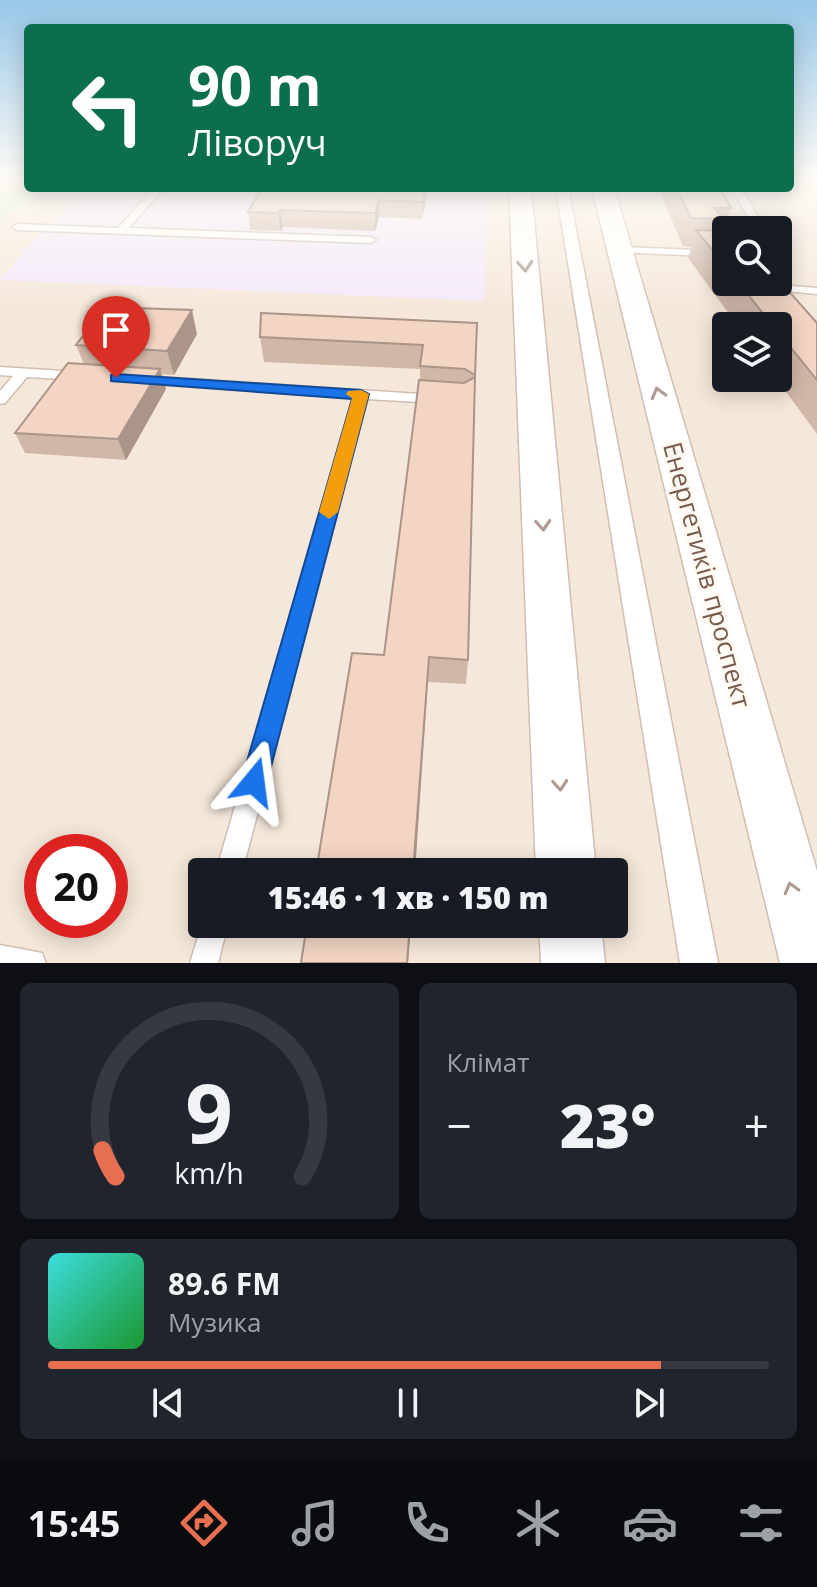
<!DOCTYPE html>
<html lang="uk">
<meta charset="utf-8">
<style>
:root{--surface:#171b24;--page:#20242c;--text:#f1f3f6;--muted:#9ea1a6;--line:#363941;--accent:#e76f51}
body{margin:0;font-family:"Open Sans",sans-serif;background:var(--page);color:var(--text);height:100vh;display:flex;flex-direction:column;font-size:30px;white-space:nowrap}
*{box-sizing:border-box;margin:0}
p{font-size:26px;color:var(--muted)}
.icon{flex:none;width:44px;height:44px;fill:none;stroke:currentColor;stroke-width:2;stroke-linecap:round;stroke-linejoin:round}
.map{position:relative;height:963px;overflow:hidden}
.sheet{display:flex;flex-direction:column;gap:20px;padding:20px;background:#0d0f14;flex:1}
.sheet>*{flex:none}
.banner{position:absolute;left:24px;top:24px;width:770px;height:168px;border-radius:8px;box-shadow:0 4px 20px #0003;background:#0b6e4f;color:#fff;overflow:hidden}
.fabs{position:absolute;left:712px;top:216px;display:grid;gap:16px}
.fabs a{display:grid;place-items:center;width:80px;height:80px;border-radius:8px;background:var(--surface);box-shadow:0 4px 20px #0003;font-size:40px}
.speed{position:absolute;left:24px;top:834px;display:flex;gap:16px;font-size:40px;font-weight:700;text-align:center}
.speed>*{display:grid;place-content:center;width:104px;height:104px;border-radius:50%;background:var(--surface);box-shadow:0 4px 20px #0003;line-height:1}
.speed .limit{border:12px solid #d22;background:#fff;color:#111}
.pin{position:absolute;display:grid;place-items:center;width:68px;height:68px;color:#fff;margin:-82px -34px;border-radius:50% 50% 50% 0;rotate:-45deg;box-shadow:0 0 8px #0007}
.pin .icon{rotate:45deg}
.me{position:absolute;width:88px;margin:-44px;rotate:16deg;stroke-linejoin:round;filter:drop-shadow(0 0 6px #0008)}
.turn{display:flex;align-items:center;gap:28px;height:168px;padding:0 32px;font-size:36px}
.turn .icon{width:104px;height:104px;stroke-width:2.5}
.turn b{display:block;font-size:56px;line-height:68px}
.big{font-size:60px;font-weight:800;line-height:1.1}
.sheet .tile{flex:1;display:flex;flex-direction:column;justify-content:center;gap:12px;min-width:0;padding:0 28px;border-radius:12px;background:var(--page)}
.sheet .dial{align-items:center;gap:0}
.dial svg{height:208px;overflow:visible;fill:none;stroke:var(--line);stroke-width:7;stroke-linecap:round;text-anchor:middle}
.dial text{fill:var(--text);stroke:none}
.song{display:flex;align-items:center;gap:24px}
.cover{width:96px;height:96px;border-radius:12px;background:linear-gradient(135deg,hsl(180 70% 55%),hsl(130 70% 35%))}
.played{height:8px;border-radius:4px;background:linear-gradient(90deg,var(--accent) 85%,var(--line) 85%)}
.keys{display:flex;justify-content:space-around;direction:ltr}
.heat{display:flex;justify-content:space-between;align-items:center;font-size:44px;direction:ltr}
.sheet .tiles{flex:1;display:grid;gap:20px;grid-template-columns:1fr 1fr}
.tile:last-child{grid-column:span 2}
.trip{position:absolute;left:188px;top:858px;width:440px;height:80px;border-radius:8px;background:var(--surface);box-shadow:0 4px 20px #0003;font-weight:800;line-height:80px;text-align:center}
.tab-bar{display:flex;height:128px;justify-content:space-around;align-items:center;background:#090b0e;color:var(--muted)}
.tab-bar .icon{width:56px;height:56px}
.tab-bar .active{color:var(--accent)}
.tab-bar b{font-size:36px;color:var(--text)}
.map>svg:first-child{display:block}
</style>
<div class="map">
<svg width="817" height="963" viewBox="0 0 817 963">
<rect width="100%" height="100%" fill="#fdf6ec"/>
<!-- residential -->
<path fill="#f5e8da" fill-rule="evenodd" d="M0,177H28V188H790V177H817V963H0ZM726,230H778V282H726ZM726,326H778V378H726ZM42,852H110V920H42ZM202,872H614V924H202Z"/>
<!-- education -->
<path fill="#f3e8fa" d="M87,188H489L484,301L0,280L26,249Z"/>
<!-- green -->
<path fill="#d8ecc9" d="M0,177H28V188H42L0,221Z"/>
<g fill="none" stroke-linecap="round" stroke-linejoin="round">
<defs>
<path id="service" d="M154,188H164L129,228L371,237L376,240L371,243L17,230L12,227L17,224L118,228Z
M731,188H741L766,230H756Z
M620,247L726,251V257L616,252L615,250Z
M779,285L817,288V294L775,290V286Z
M0,367L80,372L87,376L80,380L27,377L5,403L0,404V391L13,376L0,375Z
M143,376L436,395L443,399L436,403L367,399L242,872H216L353,398L138,383L136,380Z
M202,924H228L218,963H190Z
M0,945L42,953L46,963H0Z"/>
<path id="pedestrian" d="M556,188H568L718,963H680Z"/>
<path id="tertiary" d="M509,188H531L596,872H536Z
M592,188H614L817,871V963H780Z
M539,924H601L605,963H541Z"/>
</defs>
<!-- service casing -->
<use href="#service" stroke="#d1beb0" stroke-width="3"/>
<!-- pedestrian casing -->
<use href="#pedestrian" stroke="#d1beb0" stroke-width="3"/>
<!-- tertiary casing -->
<use href="#tertiary" stroke="#d1beb0" stroke-width="3"/>
<!-- service -->
<use href="#service" fill="#fff" fill-rule="evenodd"/>
<!-- pedestrian -->
<use href="#pedestrian" fill="#fff" fill-rule="evenodd"/>
<!-- tertiary -->
<use href="#tertiary" fill="#fff" fill-rule="evenodd"/>
</g>
<!-- wall -->
<path fill="#d1b7a8" d="M262,188H428L422,219L379,217L375,231L283,227L281,231L250,230L248,212Z
M658,188H719L731,208L724,231H726V282H778L817,323V434L776,378H778V326H738L688,258L691,247L683,246Z
M477,323L468,660L466,684L428,682L415,872H316L384,655L420,380V369L264,362L260,337Z
M197,334L174,375L162,374L166,389L126,460L25,453L15,433L84,364L76,345Z"/>
<!-- shaded-wall -->
<path fill="#aa9588" d="M425,188H428L422,219L423,202Z
M379,200V217L375,231V213Z
M280,210L283,227L281,231L278,213Z
M192,310L197,334L174,375L167,351Z
M160,369L166,389L126,460L118,439Z
M429,657L415,872H413Z
M410,924H411L408,963H407Z"/>
<!-- building -->
<path fill="#f3d5c3" stroke="#aa9588" stroke-width="2" d="M262,188H425L423,202L379,200L375,213L280,210L278,213L248,212Z
M677,188H719L731,208H714L724,219L691,218Z
M696,230L726,231V267Z
M778,279L817,323V380L778,332V326H773L738,282H778Z
M106,307L192,310L167,351L76,345Z
M261,313L477,323L475,375L465,369L420,366L423,345L260,337Z
M68,363L160,369L118,439L15,433Z
M475,377L468,660L429,657L413,872H316L352,653L384,655L419,380L464,383Z
M307,924H410L407,963H301Z"/>
<!-- one-way arrows -->
<defs><path id="oneway-chevron" d="M-2-3.5L2.5 0L-2 3.5" fill="none" stroke-width="1.6" stroke-linecap="round" stroke-linejoin="round" transform="scale(2)"/></defs>
<g stroke="#af9d94">
<use href="#oneway-chevron" transform="translate(525 266) rotate(86)"/>
<use href="#oneway-chevron" transform="translate(658 393) rotate(-105)"/>
<use href="#oneway-chevron" transform="translate(543 525) rotate(86)"/>
<use href="#oneway-chevron" transform="translate(560 785) rotate(86)"/>
<use href="#oneway-chevron" transform="translate(791 888) rotate(-105)"/>
</g>
<!-- sky -->
<linearGradient id="sky" x2="0" y2="1"><stop stop-color="#97c7e8"/><stop offset="0.57" stop-color="#fefbf6"/><stop offset="1" stop-color="#fefbf6" stop-opacity="0"/></linearGradient>
<rect width="817" height="312" fill="url(#sky)"/>
<!-- route -->
<path fill="#1a73e8" stroke="#114b97" stroke-width="2" d="M116,374L361,390L369,394L267,782L263,792L254,795L245,792L241,782L352,399L111,381V375Z"/>
<!-- slow -->
<path fill="#f59e0b" d="M361,390L369,394L338,512L329,519L319,512L352,398L346,394L348,391Z"/>
<g text-anchor="middle" stroke-width="7" stroke-linejoin="round" paint-order="stroke">
<!-- street labels -->
<g font-size="26" fill="#7a5c4d" stroke="#fffaf3">
<text transform="translate(707 575) rotate(75)" y="9">Енергетиків проспект</text>
</g>
</g>
</svg>
<div class="fabs">
<a><svg class="icon" aria-label="search" viewBox="0 0 24 24"><circle cx="10" cy="10" r="6"/><path d="M15 15l6 6"/></svg></a>
<a><svg class="icon" aria-label="layers" viewBox="0 0 24 24"><path d="M12 4l9 5-9 5-9-5zM3 14l9 5 9-5"/></svg></a>
</div>
<div class="speed"><div class="limit">20</div></div>
<div class="pin" style="left:116px;top:378px;background:#d93025"><svg class="icon" aria-label="arrive" viewBox="0 0 24 24"><path d="M6 21V4h12l-3 4 3 4H6"/></svg></div>
<svg class="me" style="left:254px;top:782px" viewBox="-20 -20 40 40"><path d="M0-17L14 15 0 8-14 15z" fill="#1a73e8" stroke="#fff" stroke-width="4"/></svg>
<div class="trip">15:46 · 1 хв · 150 m</div>
<div class="banner">
<div class="turn"><svg class="icon" aria-label="left" viewBox="0 0 24 24"><path d="M17 20v-9H6M10 6l-5 5 5 5"/></svg><div><b>90 m</b>Ліворуч</div></div>
</div>
</div>
<section class="sheet">
<div class="tiles">
<div class="tile dial"><svg viewBox="0 0 100 80">
<path d="M14 69A42 42 0 1 1 86 69"/>
<path d="M14 69A42 42 0 0 1 9 59" stroke="#e76f51"/>
<text x="50" y="56" font-size="32" font-weight="700">9</text>
<text x="50" y="72" font-size="11">km/h</text>
</svg></div>
<div class="tile"><p>Клімат</p>
<div class="heat"><a>−</a><b class="big">23°</b><a>+</a></div>
</div>
<div class="tile">
<div class="song"><i class="cover"></i><div><b>89.6 FM</b><p>Музика</p></div></div>
<div class="played"></div>
<div class="keys"><svg class="icon" aria-label="previous" viewBox="0 0 24 24"><path d="M18 5L8 12l10 7zM5 5v14"/></svg><svg class="icon" aria-label="pause" viewBox="0 0 24 24"><path d="M8 5v14M16 5v14"/></svg><svg class="icon" aria-label="next" viewBox="0 0 24 24"><path d="M6 5l10 7-10 7zM19 5v14"/></svg></div>
</div>
</div>
</section>
<nav class="tab-bar">
<b>15:45</b>
<svg class="icon active" aria-label="directions" viewBox="0 0 24 24"><path d="M12 3l9 9-9 9-9-9zM9 14v-3h6M13 9l2 2-2 2"/></svg>
<svg class="icon" aria-label="music" viewBox="0 0 24 24"><path d="M9 18V5l10-2v13"/><circle cx="6" cy="18" r="3"/><circle cx="16" cy="16" r="3"/></svg>
<svg class="icon" aria-label="phone" viewBox="0 0 24 24"><path d="M5 4h4l2 5-3 2q2 4 5 5l2-3 5 2v4C11 20 4 13 5 4z"/></svg>
<svg class="icon" aria-label="climate" viewBox="0 0 24 24"><path d="M12 3v18M4 7l16 10M4 17L20 7"/></svg>
<svg class="icon" aria-label="car" viewBox="0 0 24 24"><path d="M5 17H2v-5l4-1 3-4h7l3 4 3 1v5h-3M9 17h6M6 11h13"/><circle cx="7" cy="17" r="2"/><circle cx="17" cy="17" r="2"/></svg>
<svg class="icon" aria-label="filters" viewBox="0 0 24 24"><path d="M4 7h16M4 17h16"/><circle cx="9" cy="7" r="2"/><circle cx="15" cy="17" r="2"/></svg>
</nav>
